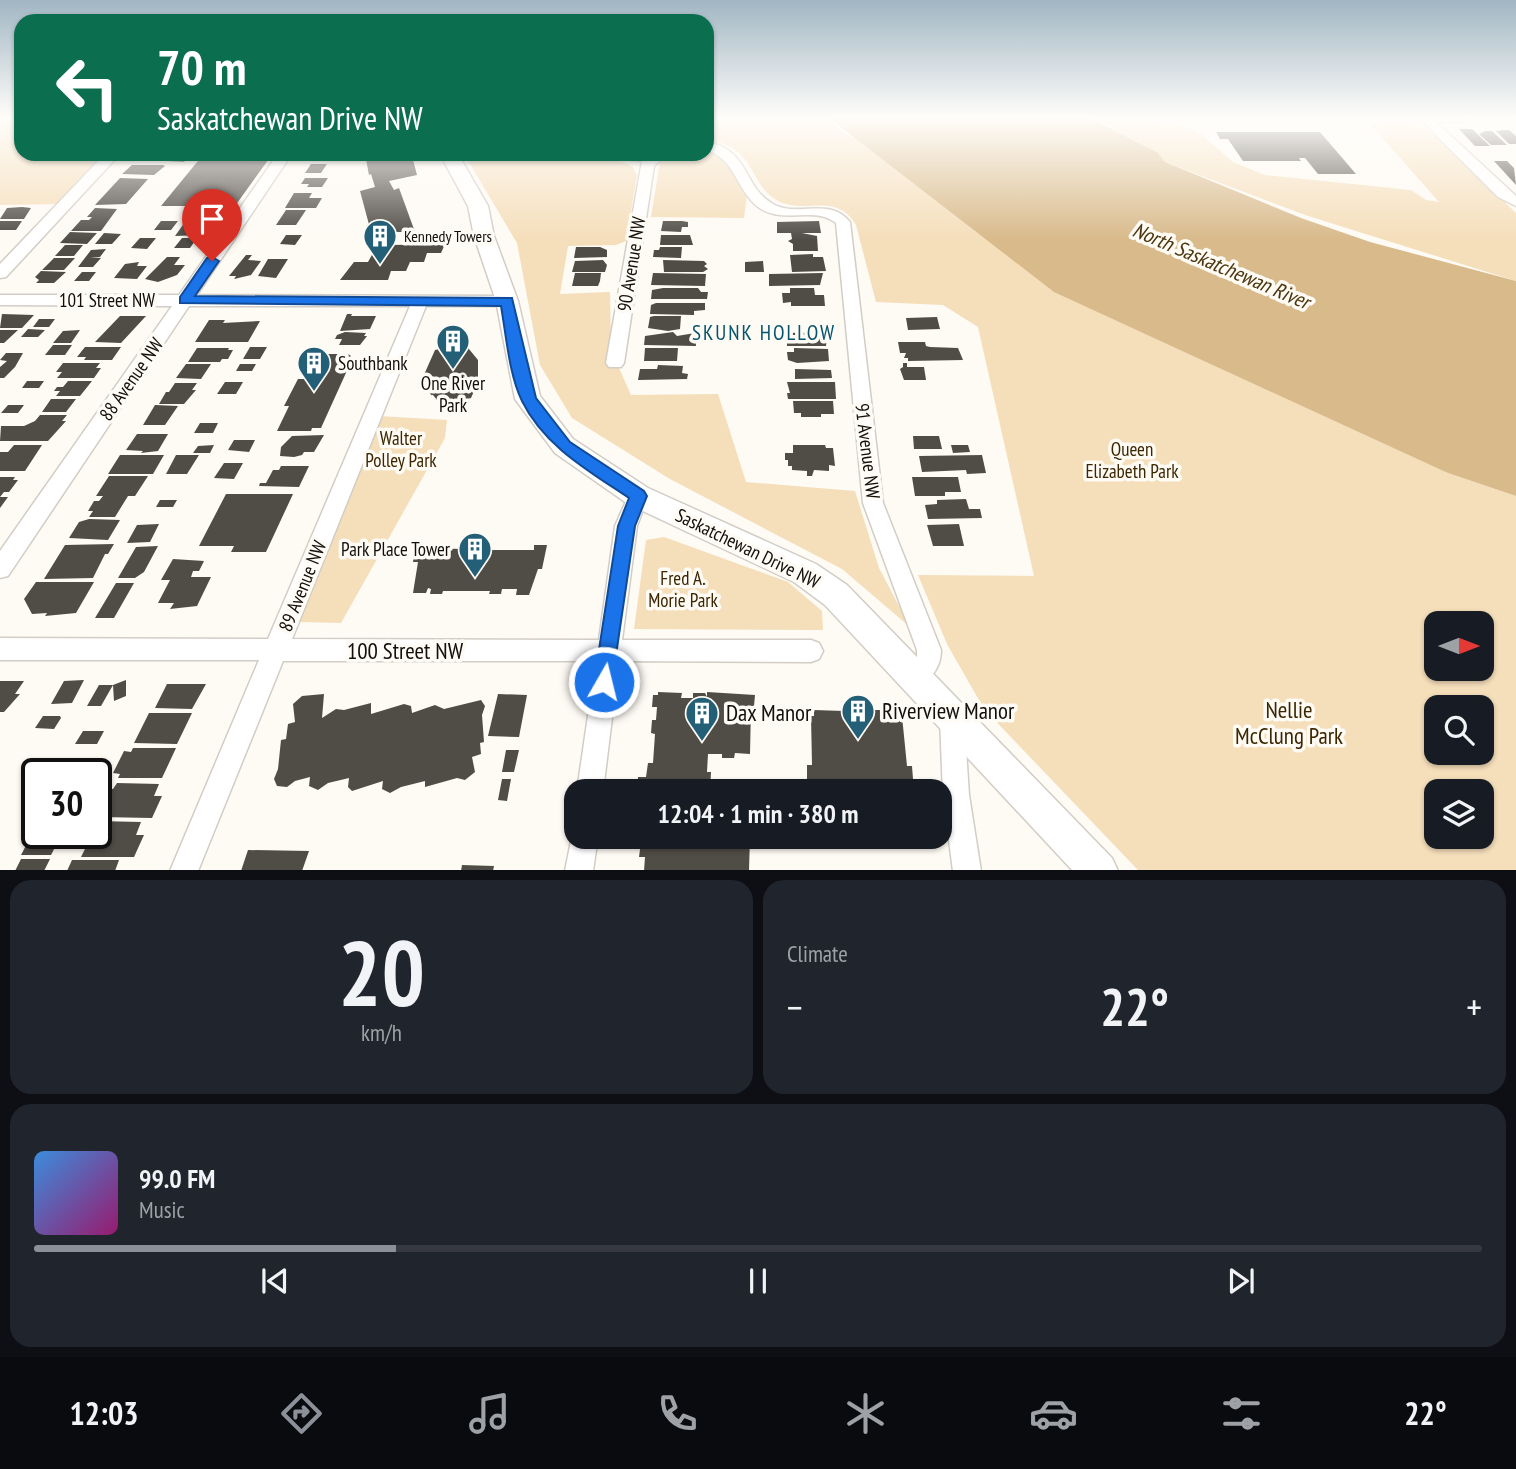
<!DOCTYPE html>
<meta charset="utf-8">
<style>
:root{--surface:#171b24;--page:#20242c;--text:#f1f3f6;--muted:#9ea1a6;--line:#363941;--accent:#8c9099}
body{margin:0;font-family:"PT Sans Narrow",sans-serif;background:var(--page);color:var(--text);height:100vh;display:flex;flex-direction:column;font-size:26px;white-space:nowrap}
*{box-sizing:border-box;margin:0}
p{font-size:23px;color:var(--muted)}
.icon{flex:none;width:38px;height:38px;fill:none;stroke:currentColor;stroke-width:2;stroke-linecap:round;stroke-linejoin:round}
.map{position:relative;height:870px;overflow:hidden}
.side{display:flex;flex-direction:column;gap:10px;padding:10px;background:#0d0f14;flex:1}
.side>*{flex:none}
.top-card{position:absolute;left:14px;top:14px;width:700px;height:147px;border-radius:21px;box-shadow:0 2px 5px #0004;background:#0b6e4f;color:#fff;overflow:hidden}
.needle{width:46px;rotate:90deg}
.tools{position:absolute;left:1424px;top:611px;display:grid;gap:14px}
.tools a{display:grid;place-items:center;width:70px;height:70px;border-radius:14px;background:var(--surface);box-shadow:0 2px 5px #0004;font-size:35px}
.speed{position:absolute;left:21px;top:758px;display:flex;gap:14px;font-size:35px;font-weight:700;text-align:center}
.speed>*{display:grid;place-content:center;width:91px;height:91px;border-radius:50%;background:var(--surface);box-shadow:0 2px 5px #0004;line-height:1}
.speed .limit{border:4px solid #111;border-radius:10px;background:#fff;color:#111}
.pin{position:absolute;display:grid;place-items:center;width:60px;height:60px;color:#fff;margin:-72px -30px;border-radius:50% 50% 50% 0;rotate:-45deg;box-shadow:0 0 7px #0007}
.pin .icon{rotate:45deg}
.me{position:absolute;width:77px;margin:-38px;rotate:8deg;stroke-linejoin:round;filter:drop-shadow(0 0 5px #0008)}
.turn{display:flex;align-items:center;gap:24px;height:147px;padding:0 28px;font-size:32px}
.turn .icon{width:91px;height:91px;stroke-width:2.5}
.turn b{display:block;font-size:49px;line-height:60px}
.big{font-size:52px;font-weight:800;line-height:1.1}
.side .card{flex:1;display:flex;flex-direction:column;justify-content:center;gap:10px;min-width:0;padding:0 24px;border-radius:21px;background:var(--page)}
.side .dial{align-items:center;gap:0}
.dial b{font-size:91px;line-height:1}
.song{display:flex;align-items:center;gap:21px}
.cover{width:84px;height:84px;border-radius:10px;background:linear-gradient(135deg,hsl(210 70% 55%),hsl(320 70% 35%))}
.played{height:7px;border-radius:4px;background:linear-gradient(90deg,var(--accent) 25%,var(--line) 25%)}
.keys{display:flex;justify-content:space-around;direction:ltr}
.heat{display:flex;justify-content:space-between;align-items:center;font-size:38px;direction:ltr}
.side .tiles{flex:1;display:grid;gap:10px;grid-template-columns:1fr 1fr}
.card:last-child{grid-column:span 2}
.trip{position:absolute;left:564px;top:779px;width:388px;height:70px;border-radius:21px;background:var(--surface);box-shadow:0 2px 5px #0004;font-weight:800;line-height:70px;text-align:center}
.menu{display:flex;height:112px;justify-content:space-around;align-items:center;background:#090b0e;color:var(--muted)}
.menu .icon{width:49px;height:49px}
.menu .on{color:var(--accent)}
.menu b{font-size:32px;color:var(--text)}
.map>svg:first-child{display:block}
</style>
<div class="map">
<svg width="1516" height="871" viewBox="0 0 1516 871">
<rect width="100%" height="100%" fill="#fefaf4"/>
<!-- green -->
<path fill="#f5deba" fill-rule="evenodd" d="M0,118H21V154H103L56,204L0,205Z
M707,118H829L841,131L1448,473L1516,496V870H1138L984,709L947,644L918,575L1034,576L978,327L943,305L876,302L856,225C836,191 806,215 778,201C748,185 757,146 707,140ZM1437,623H1482V668H1437ZM1437,707H1482V752H1437ZM1437,791H1482V836H1437Z
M1093,118H1150L1161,124L1187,127L1201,134L1233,162L1265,175L1411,190L1426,200L1439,202L1371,125L1406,123L1428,129L1516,213V281L1305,215L1165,162L1157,152Z
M707,151L721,157L747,194L744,218L651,217L660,162L671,154H707Z
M464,154H602L632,166L637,175L626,241L616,245L568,246L560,294L610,292L611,350L631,395L718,394L746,482L855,491L879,568L910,627L842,569L670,479L572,418L540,365L517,243Z
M379,416L447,420L445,438L341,623L299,622Z
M664,537L788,582L822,611L823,630L634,629L646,540Z"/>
<!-- water -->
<path fill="#d8ba8b" d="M829,118H1090L1157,152L1165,162L1301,218L1370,242L1516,281V496L1448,473L1054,292Z"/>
<!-- building -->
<path fill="#504c46" d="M1459,129H1472L1490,146H1475Z
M1500,130H1509L1516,136V144H1509L1496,131H1501Z
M1485,131H1492L1507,145H1491L1479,134Z
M1216,132H1320L1356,174H1318L1305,158H1299L1301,161H1243L1228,139H1220Z
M148,154H163L157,161H141L143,155Z
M365,154L412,156L417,175L389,181L394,190L399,188L415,232H371L360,191L375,187L371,174L369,175Z
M190,155L184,162L167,161L171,156Z
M202,156H271L235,206H161Z
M1494,161H1507L1514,168L1516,185Z
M311,164H327L321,173H305Z
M132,165H163L165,166L154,175L122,174Z
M120,178L148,179L126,204L95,205Z
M305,178H328L322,187H307L309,184H301Z
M294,193H312L309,198H322L316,208H285Z
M22,207L31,208L24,219H0L7,208Z
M95,208L117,209L101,231H71L81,220H89L92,217H87Z
M286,210H306L296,225H276Z
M0,221H22L16,230H0Z
M161,221H178L171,230H154Z
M663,221H682L688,222V227H682L681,232L661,231Z
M819,221L821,233H802L817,236L818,251H793V244L788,241L792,239L791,233H777V222Z
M185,222H207L200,235L175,236Z
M70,232L97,233L87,244L60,243Z
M104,233L121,234L112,244H95Z
M286,235H302L295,245L280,244Z
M661,235H690L693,245H660Z
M140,238H156L147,249L131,248Z
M182,238H197L190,248H174Z
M445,244L441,253H427L424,262H410L406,271H391L388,280H340L354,262H368L373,253H387L391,245Z
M65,245H83L74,256H55Z
M576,247H600L607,250V257L574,258Z
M660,247H682L681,258L653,257L654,250H659Z
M106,249L100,257H90L101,258L93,267H78L91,250Z
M813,254V257H823L826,271L792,272L790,255Z
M246,255H252L248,260L261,261L251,275L234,279L236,276H229Z
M167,257H180L174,265H185L177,275L158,282L145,279Z
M54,258H75L64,270H42Z
M268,259H288L276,278L258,276Z
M603,260L607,265L605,272H572L575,261Z
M663,260L704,261L707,264L704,266L708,269L703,272H664Z
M763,261L764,272H745V262Z
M139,262L137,266H147L137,279L114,278L125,264Z
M41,271L66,272L54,283H36L39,280L35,277Z
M82,272H96L89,281H74Z
M575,273H601L600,281L598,286H572Z
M653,273L706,274L705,286L651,285Z
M823,273L820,285L769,286V274Z
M663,288H698L701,292H708L707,299H651L652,290Z
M790,288H814L815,295H824L825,306H791V302L783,303L782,293H790Z
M656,303H705V310L694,311V315L650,314L651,305Z
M347,314H352L351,316H376L370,329L340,331Z
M34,315L22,328H0L2,314Z
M120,316H146L121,343L95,342Z
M654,316H681L680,329L668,331L648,328L650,317Z
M937,317L940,329L908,330L906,318Z
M39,319H55L49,327H33Z
M209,320H225L223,323L260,321L248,342H195Z
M28,329L45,330L38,337H21Z
M0,330H18L4,343H0Z
M80,330L71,343H53L63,331Z
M345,332L366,333L364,336H367L360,345H339L342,339H335L337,335Z
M673,332L677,336L695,333L696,346L644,345L645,336Z
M824,332L825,336H827L826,346H787V333Z
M898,342H925L926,346L930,347L958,348L963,360L908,361V358H904L906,353H900Z
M464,343L478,360V382L471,398L441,405L433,395H431L423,377L435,350Z
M53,345H72L65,355H45Z
M85,347H121L112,360H84L86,357H77Z
M250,347H267L260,359H243Z
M197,348H229L228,350H233L228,359H222L220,362H188Z
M645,348H678L677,361H644Z
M794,348L828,349L829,361L797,363L788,360L787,352H794Z
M6,353H23L15,367L4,378H0V367L7,361L0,360Z
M316,354H348L351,356L348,364H350L321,428H312L311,431H277L289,406H284L298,379H304Z
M63,363H100L96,368H101L94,378H57L62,372H56Z
M903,363H907V367H924L926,380H904L900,369L903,367Z
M186,364H211L201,379L176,378Z
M240,364H256L252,371H236Z
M658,365L683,366L682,373L688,374L687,379L638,380L640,369H657Z
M795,369L831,370L832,378L795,379Z
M27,381H44L39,388H22Z
M68,381H92L80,396H56L60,391H54L57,387H63Z
M225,382H243L236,394H217Z
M787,382H835L836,399H788L787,393H790Z
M175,383H197L192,390H196L184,404H159L166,392H169Z
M51,399H76L66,412H42Z
M793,401H833L834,414H821V417H801V413H794Z
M8,405H24L18,413H1Z
M155,405L178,406L165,425H143Z
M40,415H67L62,421H66L48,441H0L1,426H24L35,421Z
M200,423H218L213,433H194Z
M137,434H168L158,451L141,453L143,451L126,450Z
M324,435L314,452H304L302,455L294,457L280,456L281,447L292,436Z
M913,436H939L942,449H914Z
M234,440H255L249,452L228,450Z
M14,445H42L25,471H0V452H8Z
M214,445L210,453H193L198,446Z
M793,445H825L826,448H833L835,466L829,465V471L814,470L812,476H807V471L792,470V466H788V460H785V453H793Z
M951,445H968L970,452L953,453Z
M120,455H164L153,474H108Z
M176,455H199L187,474H166Z
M982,455L986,473L967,474L966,470L922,472L919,456Z
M224,463H243L234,479L214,478Z
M281,466H309L299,487L259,486L260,483H266L273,470H279Z
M109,476H148L135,496H128L115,517H89L93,511H88L94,501H99L103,496H96Z
M0,477H15L13,480H18L9,492H4L0,497H8L0,508Z
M912,477H958L961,492H945V496H915Z
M226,494H293L266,552H231L234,546H199Z
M966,499L969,509H980L982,518L928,519L925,505L937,504V500Z
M160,500H177L173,507H156Z
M89,519L120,520L108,540L69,538L79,522Z
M159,524L150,542L127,543L137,525Z
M959,524L964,546H933L927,525Z
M114,544L108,554H105L93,578L44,579L65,545Z
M416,544H429L428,548L462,549L463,545H489L488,550H534V545H547L542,569H538L529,595H516L517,589H502L501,594H489L490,591H443L442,594H430L431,589L428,588L426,593H413L418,562H413Z
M158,546L144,572L135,578H118L136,547Z
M173,559L204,561L199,571H193L191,577H211L197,606L170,609L174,603H158L170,580H161Z
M36,582H94L76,613L45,616L47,613L32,614L24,599Z
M116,583H134L114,618H95Z
M84,680L72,703L51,704L64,681Z
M126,680V696L114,701L113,685Z
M0,681H24L15,694H20L4,712H0Z
M167,684H206L192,709L155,708Z
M99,685H113L101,706H87Z
M658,692L682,693L681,698H693V693H705L707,697V692L755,695L754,706H751L750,754L735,753L734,758H722V754H708L707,772H711L710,791L637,790L638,777H646L648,763H653L655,734L651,733L652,720H656L657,707H652L653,695H658Z
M324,694L322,718L336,709L344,710L371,703V714L404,704L411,706L412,713L435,705L444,709L481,700L485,706L482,715L484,742L480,743L481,754L472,757L475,772L465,780L457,778L425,787V781L401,787L390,793L382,789L383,781L352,791L348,787L349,778L328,783L318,790L309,786L310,777L295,781L287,787L277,786L274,779L278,769L281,740L286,739L288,724L295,722L293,704L302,696Z
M498,694L527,695L519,737L488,736Z
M814,710L844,711V715H868L867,710H896V716H902L907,766H912L913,779H908L909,790L813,789V779H807V765H812L811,716H814Z
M149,713H192L177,744L134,743Z
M43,716H60L61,718L54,729L35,728Z
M83,731H104L97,744H75Z
M133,748H176L162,778H118L120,774L113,773L124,751L131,752Z
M506,750H519L514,772H502Z
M66,759H88L80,774H58Z
M502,779H511L507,801L498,800Z
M117,783L159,784L154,796H162L152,818L100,817L103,811H97L109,789H113Z
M98,821L141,822L136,835H144L134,857H81L93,833H96Z
M32,834H62L51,855H21Z
M646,836H750L749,871H644L645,857H639L641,842H645Z
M248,850L309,851L302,871H241Z
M21,859H50L44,871H15Z
M72,860H119L115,871H67Z
M462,865L494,866L493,871H461Z"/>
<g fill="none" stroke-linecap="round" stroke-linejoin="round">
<defs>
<path id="street" d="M1419,118H1471L1465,122H1436L1516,196V206L1498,197Z
M707,141C752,153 742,186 773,204C798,218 829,196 850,222L883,503L941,650C941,668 930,682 913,688L904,685L901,677L904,669L917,657V650L863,503L836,223C815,206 785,224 761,209C737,194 737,160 707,150Z
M105,154H120L6,277L0,278V264Z
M271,154H285L287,161L197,295L507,296L515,301L507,306H426L292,639L599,640L615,526L631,490L638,488L645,490L648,496L637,526L622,640H811L819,643L823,651L819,659L811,662L619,661L603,791H577L596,661H283L198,871H170L259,660H0V638L268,639L410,306H189L8,576L0,578V551L172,306L0,305V295H179L273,161Z
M610,154H667L654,166L624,363L621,367H609L606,363L642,161L617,158Z
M952,706L961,709L964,718L969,795L981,871H953L943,795L940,718L943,709Z
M574,826L576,836H598L593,871H565Z"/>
<path id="secondary" d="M440,154H458L488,206L494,236L518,301L540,396L573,439L648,488L816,564L847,585L1112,858L1118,871H1073L825,605L794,582L628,504L555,453L515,399L496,301L474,236L468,206Z"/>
</defs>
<!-- street casing -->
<use href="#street" stroke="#d2cdc5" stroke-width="3"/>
<!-- secondary casing -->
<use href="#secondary" stroke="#d2cdc5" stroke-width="3"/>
<!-- street -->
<use href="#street" fill="#fff" fill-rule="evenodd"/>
<!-- secondary -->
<use href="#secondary" fill="#fff" fill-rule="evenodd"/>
</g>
<!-- sky -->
<linearGradient id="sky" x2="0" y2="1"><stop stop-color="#a1b6c3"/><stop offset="0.49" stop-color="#fffdfa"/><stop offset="1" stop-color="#fffdfa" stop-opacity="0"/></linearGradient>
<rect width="1516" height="240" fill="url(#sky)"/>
<!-- route -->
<path fill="#1a73e8" stroke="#114b97" stroke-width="2" d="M212,257L219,261L195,296L512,298L536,398L570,442L644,491L647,496L635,526L611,689L604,692L597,689L594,682L618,526L629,498C589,471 544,446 522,401C509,375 506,334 501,306L180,303V297L207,258Z"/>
<!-- icons -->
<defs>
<symbol id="building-pin" viewBox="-11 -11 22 30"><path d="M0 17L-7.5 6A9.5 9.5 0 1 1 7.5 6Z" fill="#245f78" stroke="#fefaf4"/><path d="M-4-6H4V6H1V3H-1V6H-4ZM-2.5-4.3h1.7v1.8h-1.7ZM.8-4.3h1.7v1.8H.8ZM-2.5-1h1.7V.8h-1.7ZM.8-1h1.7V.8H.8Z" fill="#fff"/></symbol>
</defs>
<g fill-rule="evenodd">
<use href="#building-pin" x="361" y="217" width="38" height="52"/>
<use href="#building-pin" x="434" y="322" width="38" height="52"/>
<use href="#building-pin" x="295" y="344" width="38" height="52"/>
<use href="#building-pin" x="456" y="530" width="38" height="52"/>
<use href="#building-pin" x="839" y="692" width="38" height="52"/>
<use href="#building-pin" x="683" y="694" width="38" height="52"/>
</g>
<g text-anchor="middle" stroke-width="7" stroke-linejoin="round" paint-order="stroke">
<!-- far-poi labels -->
<g font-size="16" fill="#100f0c" stroke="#fefaf4" text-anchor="start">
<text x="404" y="242">Kennedy Towers</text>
</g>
<!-- street labels -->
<g font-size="19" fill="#100f0c" stroke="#fefaf4">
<text transform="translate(631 264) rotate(-81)" y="7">90 Avenue NW</text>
<text x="107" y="307">101 Street NW</text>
<text transform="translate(131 379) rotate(-55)" y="7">88 Avenue NW</text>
<text transform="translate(868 451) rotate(83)" y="7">91 Avenue NW</text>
<text transform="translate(748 548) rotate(26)" y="7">Saskatchewan Drive NW</text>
<text transform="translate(302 586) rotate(-68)" y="7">89 Avenue NW</text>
</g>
<!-- poi labels -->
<g font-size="19" fill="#100f0c" stroke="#fefaf4" text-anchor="start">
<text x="338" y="370">Southbank</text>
<text x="453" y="390" text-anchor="middle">One River<tspan x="453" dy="22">Park</tspan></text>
<text x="450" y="556" text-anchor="end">Park Place Tower</text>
</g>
<!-- park labels -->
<g font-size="19" fill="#3b2600" stroke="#fefaf4">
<text x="401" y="445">Walter<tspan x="401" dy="22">Polley Park</tspan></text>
<text x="1132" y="456">Queen<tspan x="1132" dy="22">Elizabeth Park</tspan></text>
<text x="683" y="585">Fred A.<tspan x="683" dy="22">Morie Park</tspan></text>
</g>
<!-- water labels -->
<g font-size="21" font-style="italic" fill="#4b360f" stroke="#fefaf4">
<text transform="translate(1221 266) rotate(23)" y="7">North Saskatchewan River</text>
</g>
<!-- neighbourhood labels -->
<g font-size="21" letter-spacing="2" fill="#06546f" stroke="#fefaf4">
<text x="764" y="340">SKUNK HOLLOW</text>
</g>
<!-- near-street labels -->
<g font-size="23" fill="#100f0c" stroke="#fefaf4">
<text x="405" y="659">100 Street NW</text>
</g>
<!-- near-park labels -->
<g font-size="23" fill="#3b2600" stroke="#fefaf4">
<text x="1289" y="718">Nellie<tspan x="1289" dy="26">McClung Park</tspan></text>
</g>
<!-- near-poi labels -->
<g font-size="23" fill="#100f0c" stroke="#fefaf4" text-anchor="start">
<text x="882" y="719">Riverview Manor</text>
<text x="726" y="721">Dax Manor</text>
</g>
</g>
</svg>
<div class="tools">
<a><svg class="needle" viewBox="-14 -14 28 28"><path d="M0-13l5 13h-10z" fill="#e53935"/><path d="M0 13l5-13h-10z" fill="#9ea1a6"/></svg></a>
<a><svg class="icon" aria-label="search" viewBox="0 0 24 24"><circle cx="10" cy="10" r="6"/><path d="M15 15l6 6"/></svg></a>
<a><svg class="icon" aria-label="layers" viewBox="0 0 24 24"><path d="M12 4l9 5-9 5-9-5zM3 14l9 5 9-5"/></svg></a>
</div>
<div class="speed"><div class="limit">30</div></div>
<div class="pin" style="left:212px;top:261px;background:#d93025"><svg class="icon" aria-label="arrive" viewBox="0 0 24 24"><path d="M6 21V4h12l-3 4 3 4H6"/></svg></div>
<svg class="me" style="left:604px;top:682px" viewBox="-20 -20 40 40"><circle r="17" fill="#1a73e8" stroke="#fff" stroke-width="3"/><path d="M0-11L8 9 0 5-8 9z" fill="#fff"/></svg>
<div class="trip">12:04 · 1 min · 380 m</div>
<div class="top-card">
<div class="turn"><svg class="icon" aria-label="left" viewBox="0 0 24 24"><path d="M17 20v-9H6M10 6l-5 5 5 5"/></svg><div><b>70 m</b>Saskatchewan Drive NW</div></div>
</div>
</div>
<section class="side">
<div class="tiles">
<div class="card dial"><b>20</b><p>km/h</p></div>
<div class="card"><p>Climate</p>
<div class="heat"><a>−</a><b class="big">22°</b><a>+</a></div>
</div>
<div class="card">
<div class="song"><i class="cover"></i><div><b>99.0 FM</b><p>Music</p></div></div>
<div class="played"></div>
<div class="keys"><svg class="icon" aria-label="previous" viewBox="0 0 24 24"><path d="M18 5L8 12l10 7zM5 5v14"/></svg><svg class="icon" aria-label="pause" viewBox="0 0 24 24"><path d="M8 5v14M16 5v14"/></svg><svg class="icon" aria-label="next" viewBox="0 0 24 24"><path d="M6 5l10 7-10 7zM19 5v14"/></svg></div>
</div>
</div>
</section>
<nav class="menu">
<b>12:03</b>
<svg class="icon on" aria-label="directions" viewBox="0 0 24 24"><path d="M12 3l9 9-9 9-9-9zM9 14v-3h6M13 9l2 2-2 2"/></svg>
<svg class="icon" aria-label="music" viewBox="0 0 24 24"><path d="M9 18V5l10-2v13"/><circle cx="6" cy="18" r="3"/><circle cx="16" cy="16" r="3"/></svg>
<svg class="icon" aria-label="phone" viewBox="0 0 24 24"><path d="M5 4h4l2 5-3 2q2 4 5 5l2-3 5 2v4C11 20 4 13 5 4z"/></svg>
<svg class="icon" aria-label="climate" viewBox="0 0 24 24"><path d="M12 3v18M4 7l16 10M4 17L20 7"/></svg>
<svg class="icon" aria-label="car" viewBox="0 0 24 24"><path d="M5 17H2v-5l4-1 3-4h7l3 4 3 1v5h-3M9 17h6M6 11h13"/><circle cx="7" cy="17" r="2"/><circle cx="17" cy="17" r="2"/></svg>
<svg class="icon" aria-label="filters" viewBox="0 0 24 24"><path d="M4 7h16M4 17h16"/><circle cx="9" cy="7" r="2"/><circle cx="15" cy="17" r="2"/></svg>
<b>22°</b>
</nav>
